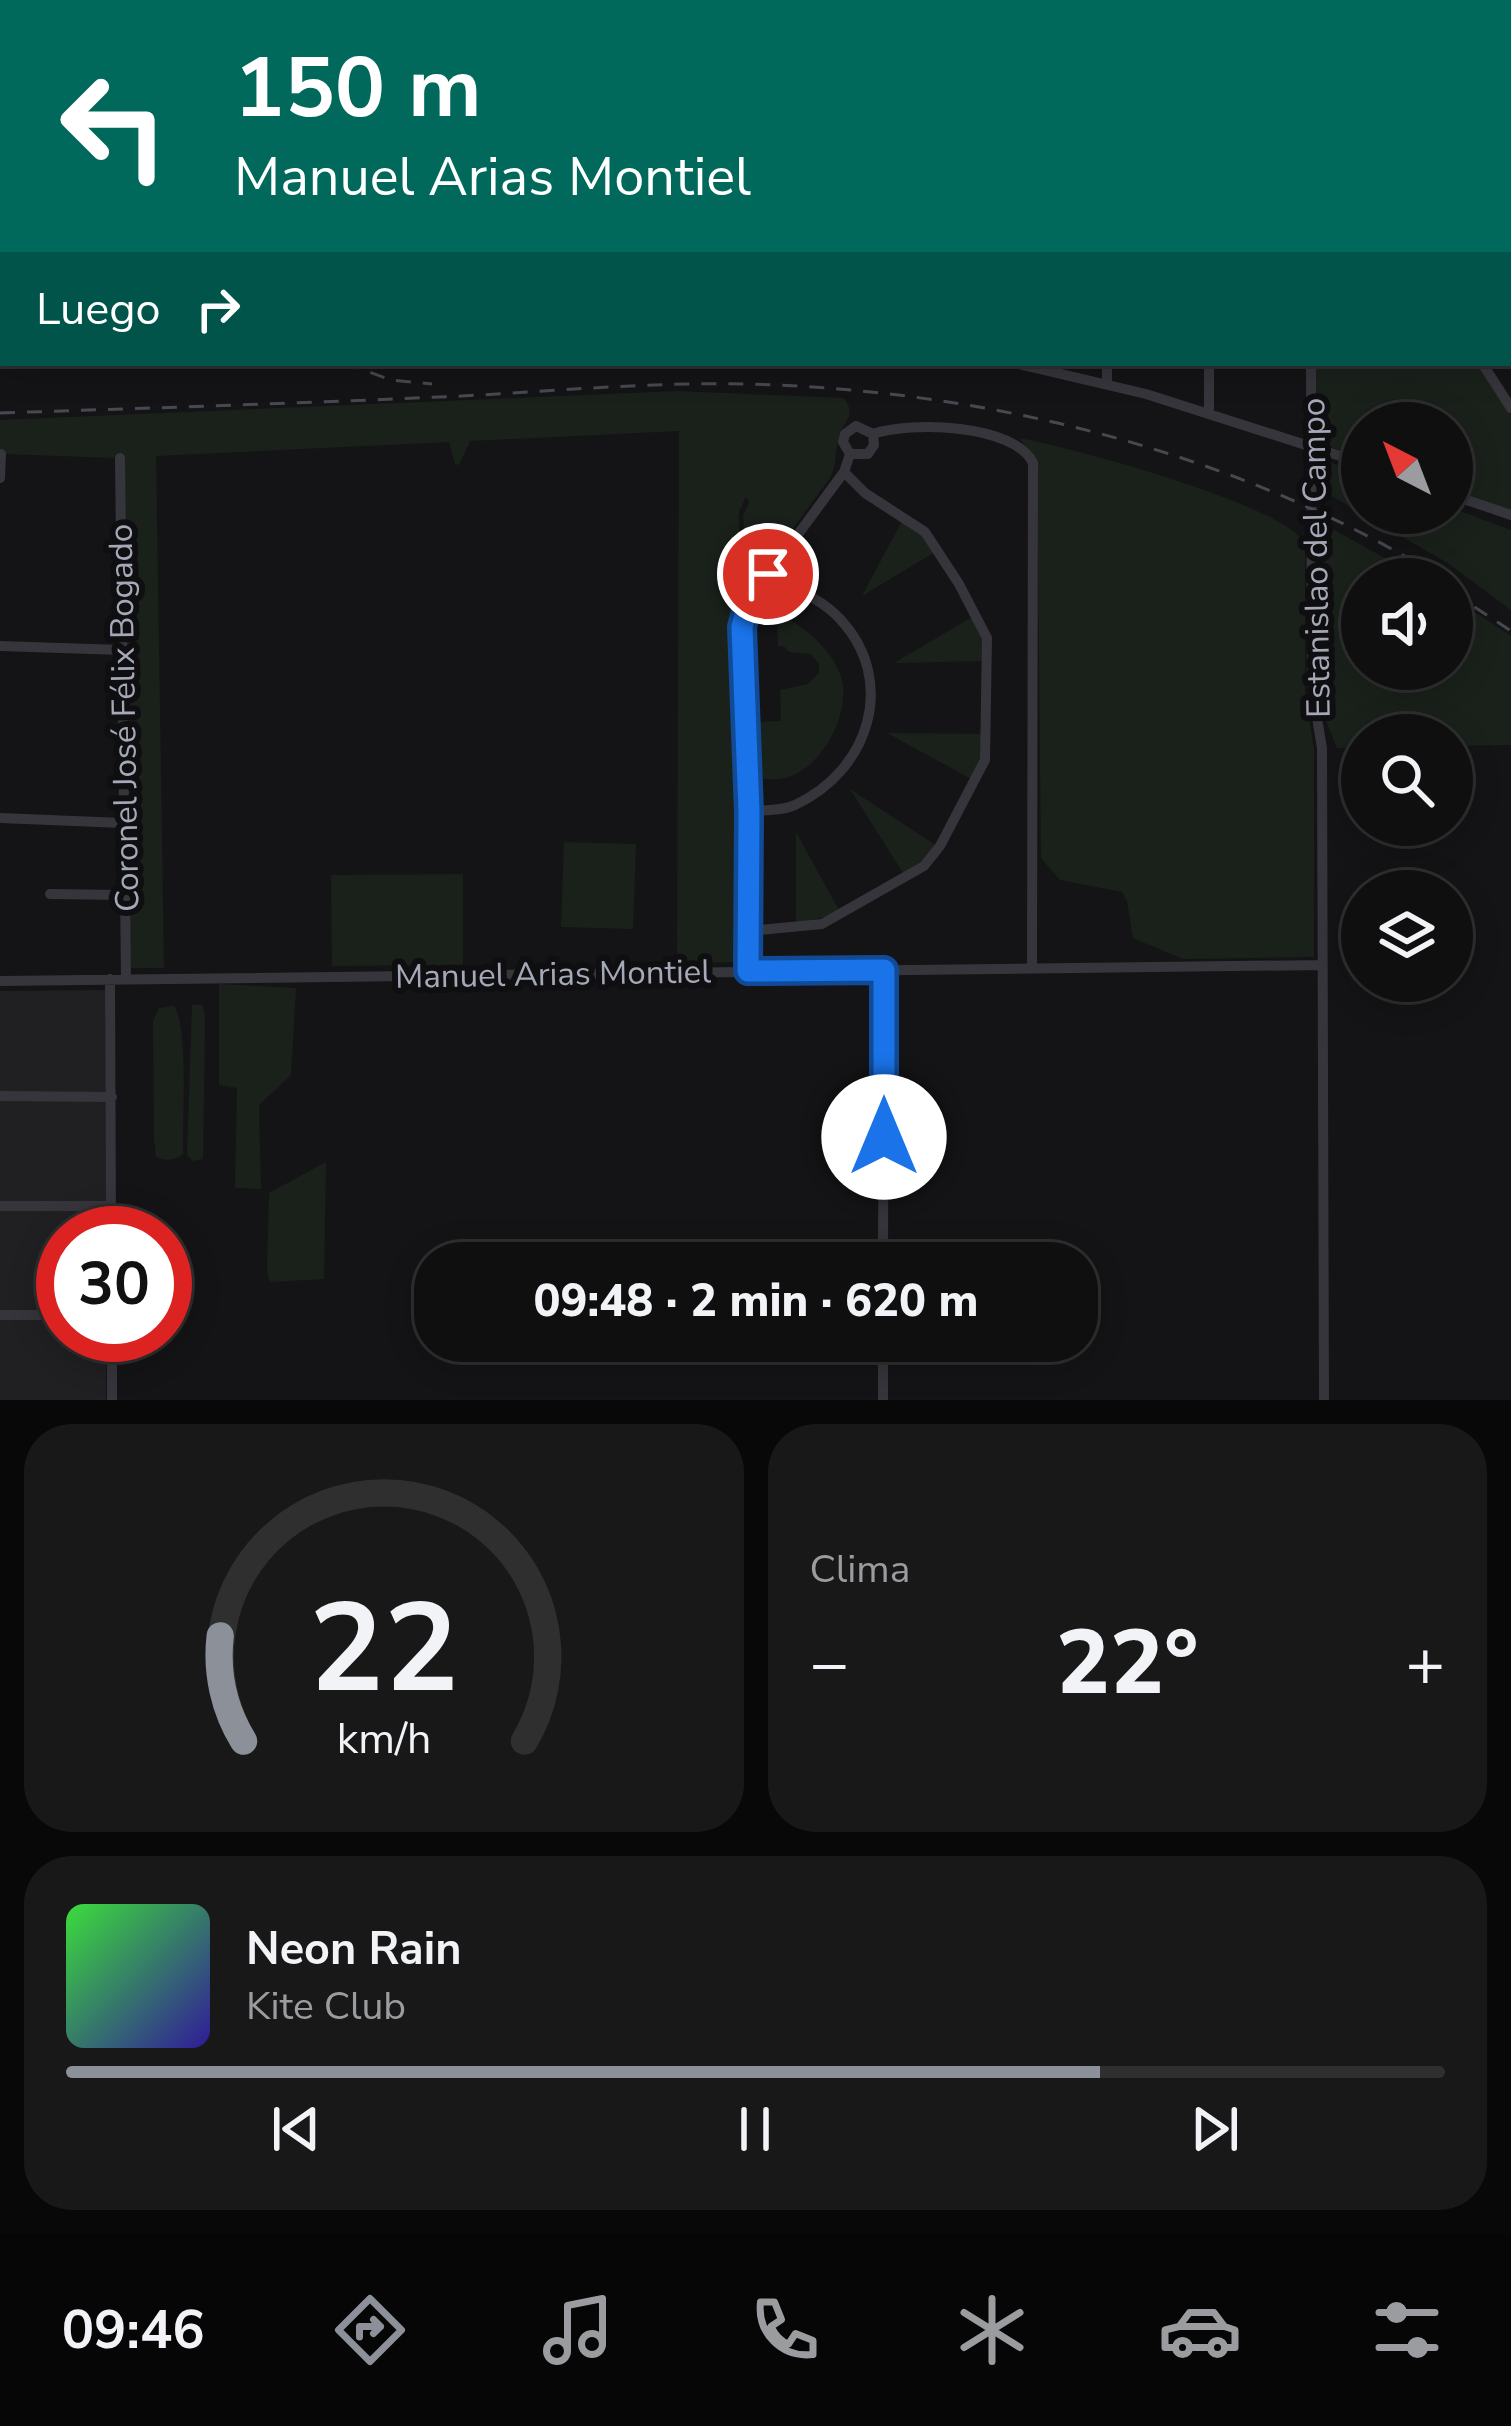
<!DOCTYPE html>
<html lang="es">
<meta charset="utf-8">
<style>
:root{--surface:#0f0f10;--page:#181819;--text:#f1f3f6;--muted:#9b9c9f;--line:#2f2f30;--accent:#8c9099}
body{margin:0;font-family:"Nunito Sans",sans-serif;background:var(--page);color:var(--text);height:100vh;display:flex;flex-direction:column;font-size:45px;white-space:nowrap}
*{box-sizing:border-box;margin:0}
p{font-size:39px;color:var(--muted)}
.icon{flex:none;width:66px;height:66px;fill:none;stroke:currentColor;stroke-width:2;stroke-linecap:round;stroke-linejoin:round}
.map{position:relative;height:1400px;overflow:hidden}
.details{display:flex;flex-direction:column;gap:24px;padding:24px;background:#080809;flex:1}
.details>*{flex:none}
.guide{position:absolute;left:0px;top:0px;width:1512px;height:366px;box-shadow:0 6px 30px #0003,0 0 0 3px var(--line);background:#00695c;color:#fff;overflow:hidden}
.needle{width:78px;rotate:318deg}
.buttons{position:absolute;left:1341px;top:402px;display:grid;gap:24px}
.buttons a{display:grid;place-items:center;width:132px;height:132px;border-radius:50%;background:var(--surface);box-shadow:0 6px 30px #0003,0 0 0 3px var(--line);font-size:60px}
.speed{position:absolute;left:36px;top:1206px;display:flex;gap:24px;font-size:60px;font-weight:700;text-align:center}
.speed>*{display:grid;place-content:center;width:156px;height:156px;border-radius:50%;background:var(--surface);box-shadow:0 6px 30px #0003,0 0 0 3px var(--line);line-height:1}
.speed .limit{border:18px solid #d22;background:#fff;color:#111}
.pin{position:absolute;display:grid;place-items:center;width:102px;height:102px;color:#fff;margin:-51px;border:6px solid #fff;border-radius:50%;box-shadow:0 3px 12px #0007}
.me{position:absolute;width:132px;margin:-66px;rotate:0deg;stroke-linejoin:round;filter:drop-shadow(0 0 9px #0008)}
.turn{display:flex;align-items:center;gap:42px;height:252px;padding:0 36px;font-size:54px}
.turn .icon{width:156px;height:156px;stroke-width:2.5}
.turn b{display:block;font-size:84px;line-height:102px}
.then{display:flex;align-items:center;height:114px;padding:0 36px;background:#0003;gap:24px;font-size:45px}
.big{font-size:90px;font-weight:800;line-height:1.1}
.details .widget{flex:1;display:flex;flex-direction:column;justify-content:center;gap:18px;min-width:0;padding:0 42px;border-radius:48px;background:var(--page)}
.details .dial{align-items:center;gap:0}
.dial svg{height:312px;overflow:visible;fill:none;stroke:var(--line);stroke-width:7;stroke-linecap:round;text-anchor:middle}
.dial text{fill:var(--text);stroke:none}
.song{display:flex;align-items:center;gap:36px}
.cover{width:144px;height:144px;border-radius:18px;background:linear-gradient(135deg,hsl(120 70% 55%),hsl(250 70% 35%))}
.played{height:12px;border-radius:6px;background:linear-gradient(90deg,var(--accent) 75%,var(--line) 75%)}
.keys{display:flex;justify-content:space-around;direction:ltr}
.heat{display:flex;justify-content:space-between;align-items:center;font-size:66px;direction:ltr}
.details .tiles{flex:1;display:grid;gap:24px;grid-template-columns:1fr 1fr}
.widget:last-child{grid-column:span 2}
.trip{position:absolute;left:414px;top:1242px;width:684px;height:120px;border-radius:48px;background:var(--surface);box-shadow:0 6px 30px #0003,0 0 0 3px var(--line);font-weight:800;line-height:120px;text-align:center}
.tabs{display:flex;height:192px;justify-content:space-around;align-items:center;background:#060606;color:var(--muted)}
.tabs .icon{width:84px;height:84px}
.tabs .current{color:var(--accent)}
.tabs b{font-size:54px;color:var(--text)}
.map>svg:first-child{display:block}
</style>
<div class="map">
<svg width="1511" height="1400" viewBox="0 0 1511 1400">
<rect width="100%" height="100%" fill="#141416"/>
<!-- built -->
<path fill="#202023" d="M105,990L106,1233H63V1335H106V1400H0V991Z"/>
<!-- green -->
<path fill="#1a211b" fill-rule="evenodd" d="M464,0H924V3H464Z
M1313,363H1478L1511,415V512L1452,490V423H1362V458L1314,441Z
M677,391L844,398C857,417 844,419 839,437C835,451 837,463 830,478L766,565L745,545L743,516L749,502L746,497L739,511L747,962L677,963L679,431L470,441L459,465L455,464L449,442L156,456L164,968H129L119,454L113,458L6,454L0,451V420Z
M1019,438C1067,446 1289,506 1305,544V694L1314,749V957L1183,959L1133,938L1127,901L1122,892L1060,880L1041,858L1037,461Z
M1322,459L1362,474V513H1452V508L1511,530V610L1449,564L1325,492Z
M1316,520L1423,579H1362V669H1452V597L1511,636V745L1452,746V735H1362V748H1337L1321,708Z
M902,521L924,534L935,552L862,596Z
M755,600C788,618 825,636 840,674C854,711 820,775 779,779C770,780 760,778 751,777L747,624ZM777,612L778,646L785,647L789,652L811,654L819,664V673L808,684L780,690L781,721L757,722L755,614Z
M974,616L984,639L986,661L894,663Z
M887,733L984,734L983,759L975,781Z
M850,789L937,846L922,865L905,876Z
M796,832L840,912L796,925Z
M564,842L636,844L633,929L561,927Z
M463,874V965L332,966L331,875Z
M219,984L296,988L291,1075L259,1105L261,1189L235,1188L237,1088L219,1085Z
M192,1005H203L205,1020L203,1159L193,1161L187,1155Z
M174,1006C189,1029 182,1122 183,1154C175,1161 165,1161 156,1157L154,1140L153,1021L159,1008Z
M326,1162L324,1279L270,1282L267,1272L269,1193Z"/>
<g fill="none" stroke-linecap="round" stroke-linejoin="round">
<!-- minor -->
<path stroke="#35353b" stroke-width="10" d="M93,0V3
M317,0V3
M596,0V3
M1365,0V3
M1406,0V3
M1487,0V3
M209,3V0
M416,3V0
M527,3V0
M684,3V0
M774,3L775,0
M789,3L790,0
M887,3V0
M969,3V0
M1104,3V0
M1208,3V0
M1309,3V0
M0,89L3,93
M1509,134L1511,133
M1509,146L1511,145
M1509,165L1511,168
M1509,307L1511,311
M1014,363L1146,394L1362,463
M1107,363V385
M1209,363V413
M1311,363L1312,688L1322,748L1324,1400
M1482,363L1511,408
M873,434C911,421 1014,424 1033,463L1032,968
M850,454H868L874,445L873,434
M120,458L126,979
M0,478L1,454
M1452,495L1511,515
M0,646L122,650
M749,811C764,810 782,811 795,805C869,771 898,681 840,619C822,599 791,587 768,574
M0,818L123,823
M50,894L124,895
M749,931L822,924L924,866L940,846L985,760L987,638L959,584L925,532L865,493L844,472
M748,971L749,811L743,619L754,594L844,472L850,454L843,442L845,434L856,426L873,434
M110,979L111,1233
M0,981L1322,965
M0,1096L112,1097
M0,1206H111
M883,1263L884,970
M0,1315H63
M112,1400V1335
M883,1400V1341"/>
<!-- rail -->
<path stroke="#484950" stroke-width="3" stroke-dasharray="15 12" stroke-linecap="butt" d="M0,127L3,131
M0,335H3
M345,363L391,380L432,384
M0,413C154,408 308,403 462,396C556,391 649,382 743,384C985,389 1237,451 1443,579
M1452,592L1511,631"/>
</g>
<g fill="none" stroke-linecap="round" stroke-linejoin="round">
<defs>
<path id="route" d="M768,574L747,608L742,627L749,812L748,971L884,970V1137"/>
</defs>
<!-- route casing -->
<use href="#route" stroke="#114b97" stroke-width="30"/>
<!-- route -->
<use href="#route" stroke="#1a73e8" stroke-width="21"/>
</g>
<g text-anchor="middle" stroke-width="12" stroke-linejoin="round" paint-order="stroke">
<!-- street labels -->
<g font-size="33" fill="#a5a9b7" stroke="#0f0f11">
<text transform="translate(1315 558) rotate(-91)" y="12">Estanislao del Campo</text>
<text transform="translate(123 718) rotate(-91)" y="12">Coronel José Félix Bogado</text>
<text transform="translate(553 973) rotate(-1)" y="12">Manuel Arias Montiel</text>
</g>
</g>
</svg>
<div class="buttons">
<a><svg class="needle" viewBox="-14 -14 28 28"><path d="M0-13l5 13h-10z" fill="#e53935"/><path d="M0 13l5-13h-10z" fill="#9b9c9f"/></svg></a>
<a><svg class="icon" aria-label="sound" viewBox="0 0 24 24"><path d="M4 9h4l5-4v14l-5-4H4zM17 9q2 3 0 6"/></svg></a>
<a><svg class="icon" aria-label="search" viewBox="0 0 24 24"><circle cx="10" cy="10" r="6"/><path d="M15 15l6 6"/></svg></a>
<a><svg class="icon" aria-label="layers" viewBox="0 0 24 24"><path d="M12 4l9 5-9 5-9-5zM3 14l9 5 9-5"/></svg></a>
</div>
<div class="speed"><div class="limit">30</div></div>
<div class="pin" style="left:768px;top:574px;background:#d93025"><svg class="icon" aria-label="arrive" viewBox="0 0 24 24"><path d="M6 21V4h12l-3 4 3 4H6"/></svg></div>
<svg class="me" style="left:884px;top:1137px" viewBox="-20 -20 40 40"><circle r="19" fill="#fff"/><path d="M0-13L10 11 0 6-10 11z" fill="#1a73e8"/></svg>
<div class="trip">09:48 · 2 min · 620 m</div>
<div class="guide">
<div class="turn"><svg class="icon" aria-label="left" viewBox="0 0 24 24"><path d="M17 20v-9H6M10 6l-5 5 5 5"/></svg><div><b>150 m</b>Manuel Arias Montiel</div></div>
<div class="then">Luego<svg class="icon" aria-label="right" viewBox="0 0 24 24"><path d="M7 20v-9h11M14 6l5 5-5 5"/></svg></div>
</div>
</div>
<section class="details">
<div class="tiles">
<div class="widget dial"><svg viewBox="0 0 100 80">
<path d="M14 69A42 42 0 1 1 86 69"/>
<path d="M14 69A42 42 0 0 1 8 42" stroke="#8c9099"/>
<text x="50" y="56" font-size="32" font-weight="700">22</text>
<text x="50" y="72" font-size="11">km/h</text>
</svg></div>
<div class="widget"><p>Clima</p>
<div class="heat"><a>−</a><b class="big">22°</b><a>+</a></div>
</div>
<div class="widget">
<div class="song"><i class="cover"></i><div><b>Neon Rain</b><p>Kite Club</p></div></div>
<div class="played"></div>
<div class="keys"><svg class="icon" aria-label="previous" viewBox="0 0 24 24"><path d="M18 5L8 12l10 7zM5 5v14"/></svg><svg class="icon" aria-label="pause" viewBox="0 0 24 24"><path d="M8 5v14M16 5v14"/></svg><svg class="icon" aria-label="next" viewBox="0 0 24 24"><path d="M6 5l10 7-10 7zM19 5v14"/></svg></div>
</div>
</div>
</section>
<nav class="tabs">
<b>09:46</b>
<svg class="icon current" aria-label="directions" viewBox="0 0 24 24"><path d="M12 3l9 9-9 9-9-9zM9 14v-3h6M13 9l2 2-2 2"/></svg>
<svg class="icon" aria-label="music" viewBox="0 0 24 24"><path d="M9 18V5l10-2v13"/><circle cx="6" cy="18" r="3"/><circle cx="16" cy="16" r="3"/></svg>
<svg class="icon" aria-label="phone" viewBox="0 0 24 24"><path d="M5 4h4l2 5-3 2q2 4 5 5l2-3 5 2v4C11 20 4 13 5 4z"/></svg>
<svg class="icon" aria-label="climate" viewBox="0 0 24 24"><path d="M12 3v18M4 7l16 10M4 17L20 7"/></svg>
<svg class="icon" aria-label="car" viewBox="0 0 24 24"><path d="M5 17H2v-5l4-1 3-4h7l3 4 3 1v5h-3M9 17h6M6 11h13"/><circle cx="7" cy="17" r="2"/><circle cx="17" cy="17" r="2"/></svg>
<svg class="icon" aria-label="filters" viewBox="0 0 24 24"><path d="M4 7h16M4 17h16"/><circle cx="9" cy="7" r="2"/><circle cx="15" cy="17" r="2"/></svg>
</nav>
